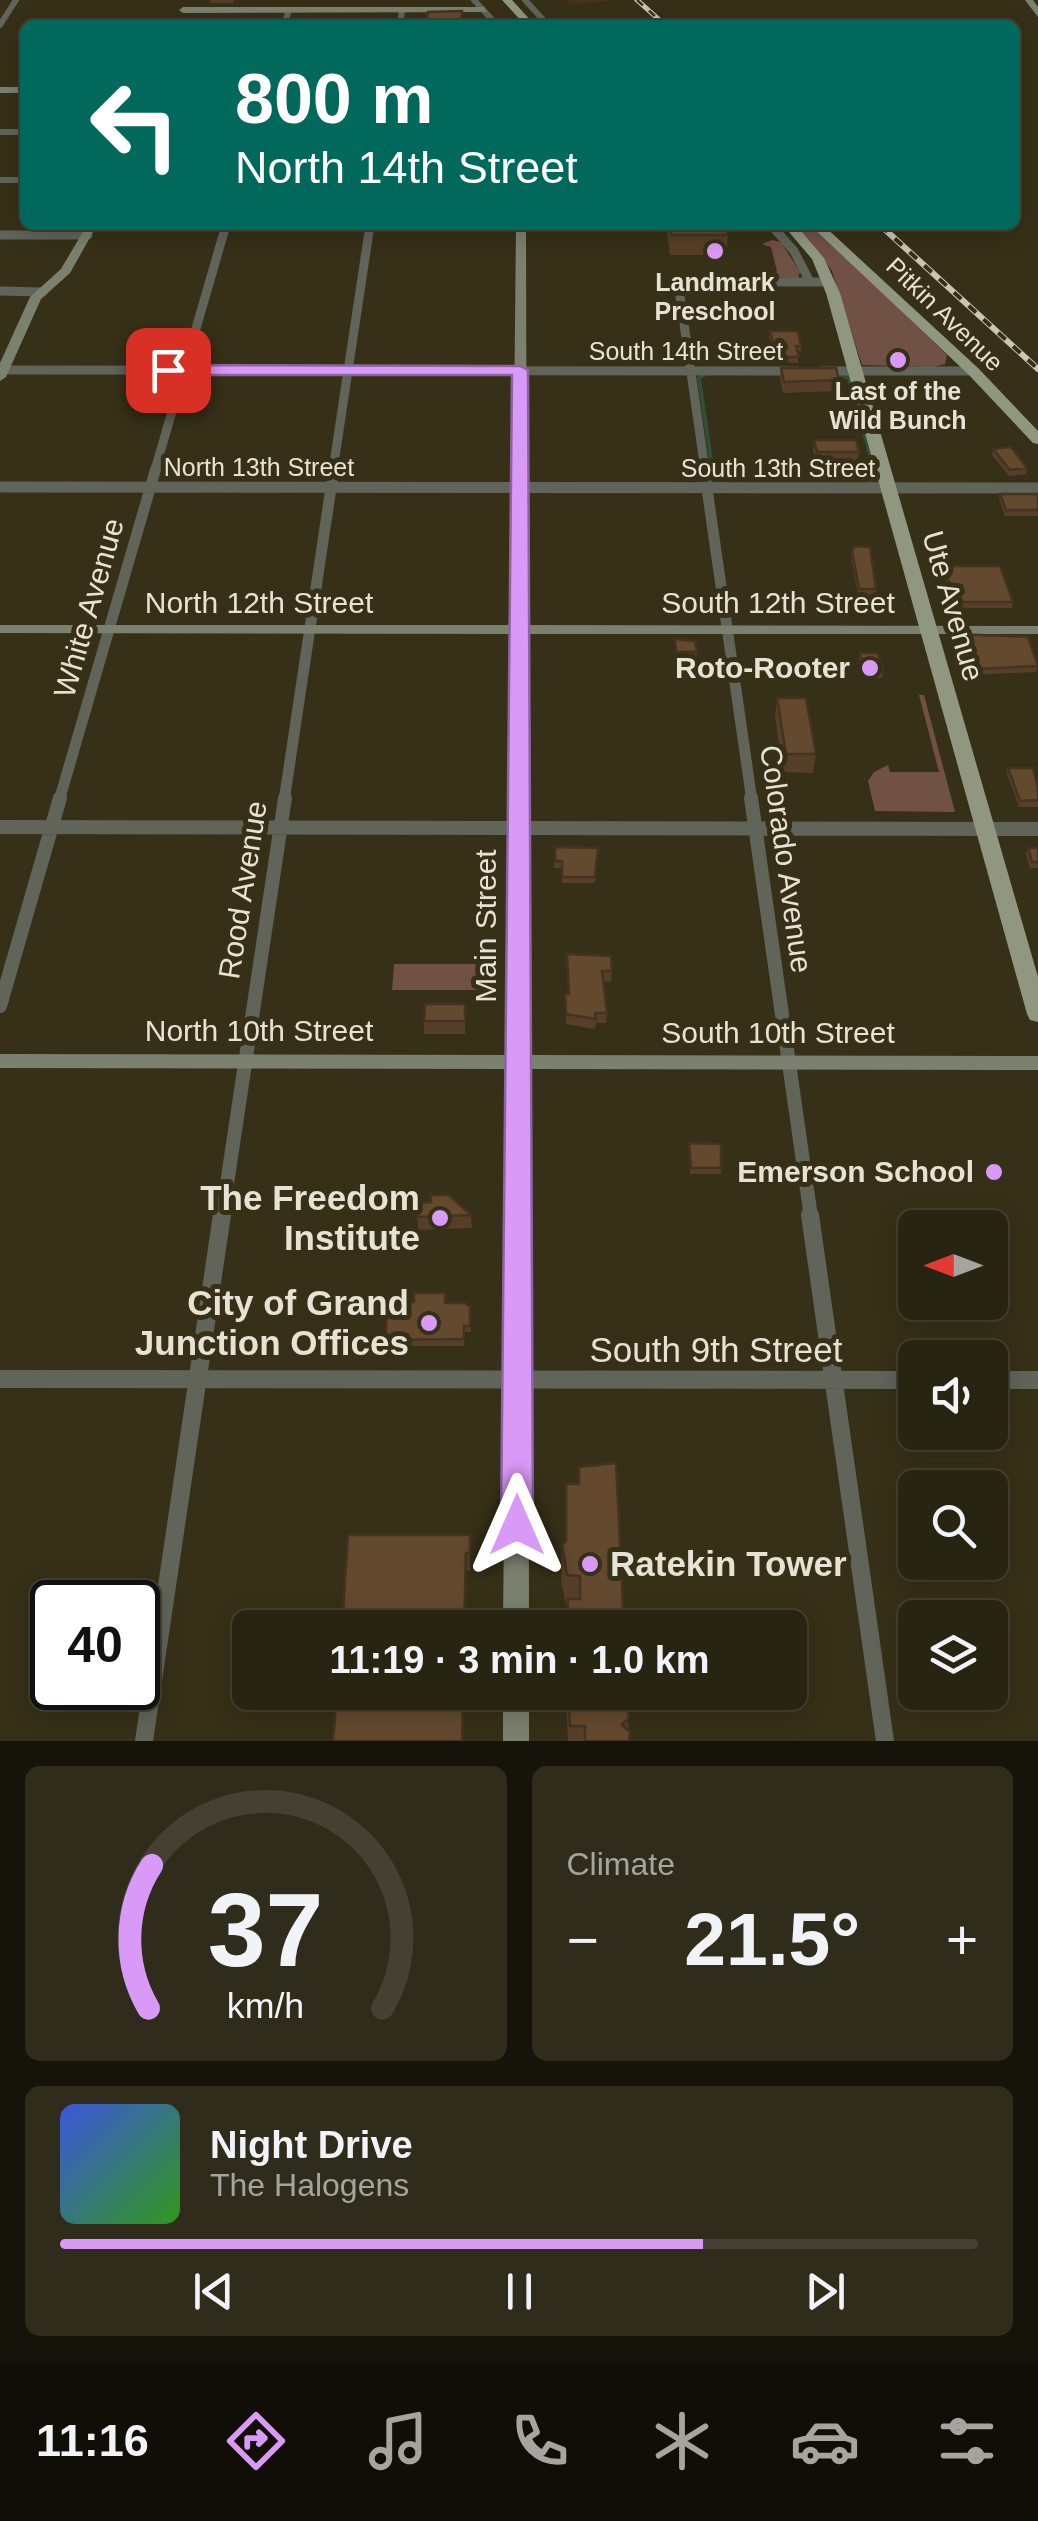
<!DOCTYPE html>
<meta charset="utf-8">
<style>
:root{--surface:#282412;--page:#302c1b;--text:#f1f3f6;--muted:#a5a49f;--line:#444132;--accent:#d99af7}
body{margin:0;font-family:Arial,sans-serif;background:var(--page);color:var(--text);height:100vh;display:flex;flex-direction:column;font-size:38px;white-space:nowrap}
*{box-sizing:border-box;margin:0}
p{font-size:32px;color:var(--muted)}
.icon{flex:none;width:55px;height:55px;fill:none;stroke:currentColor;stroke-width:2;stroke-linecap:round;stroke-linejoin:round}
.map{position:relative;height:1741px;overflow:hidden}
.sheet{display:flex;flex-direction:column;gap:25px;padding:25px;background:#16140a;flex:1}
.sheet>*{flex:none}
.banner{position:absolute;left:20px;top:20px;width:1000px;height:210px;border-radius:15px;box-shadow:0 5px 25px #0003,0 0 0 2px var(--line);background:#00695c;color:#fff;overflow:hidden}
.needle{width:65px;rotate:270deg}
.buttons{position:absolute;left:898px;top:1210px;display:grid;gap:20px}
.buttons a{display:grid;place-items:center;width:110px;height:110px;border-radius:15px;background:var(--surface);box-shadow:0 5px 25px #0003,0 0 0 2px var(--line);font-size:50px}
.speed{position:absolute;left:30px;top:1580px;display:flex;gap:20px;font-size:50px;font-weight:700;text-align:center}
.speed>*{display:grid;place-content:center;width:130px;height:130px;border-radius:50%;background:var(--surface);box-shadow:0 5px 25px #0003,0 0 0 2px var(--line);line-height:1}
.speed .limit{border:5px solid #111;border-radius:15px;background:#fff;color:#111}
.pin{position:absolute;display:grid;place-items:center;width:85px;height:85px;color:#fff;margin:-42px;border-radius:20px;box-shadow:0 5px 15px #0006}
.me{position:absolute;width:110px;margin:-55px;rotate:0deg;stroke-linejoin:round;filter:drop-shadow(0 0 8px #0008)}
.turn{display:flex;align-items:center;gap:35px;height:210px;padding:0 50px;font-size:45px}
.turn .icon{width:130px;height:130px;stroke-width:2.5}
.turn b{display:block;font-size:70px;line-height:85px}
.big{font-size:75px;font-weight:700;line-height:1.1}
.sheet .widget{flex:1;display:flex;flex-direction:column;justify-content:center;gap:15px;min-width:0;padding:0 35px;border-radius:15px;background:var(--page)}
.sheet .dial{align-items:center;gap:0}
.dial svg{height:260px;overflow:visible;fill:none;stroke:var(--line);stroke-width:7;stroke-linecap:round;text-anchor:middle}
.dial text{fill:var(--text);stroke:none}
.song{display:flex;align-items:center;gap:30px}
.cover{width:120px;height:120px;border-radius:15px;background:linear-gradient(135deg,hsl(230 70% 55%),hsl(110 70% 35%))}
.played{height:10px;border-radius:5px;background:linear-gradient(90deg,var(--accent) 70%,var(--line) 70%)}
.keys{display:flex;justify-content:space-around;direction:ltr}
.heat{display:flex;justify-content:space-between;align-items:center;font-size:55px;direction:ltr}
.sheet .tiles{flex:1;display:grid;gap:25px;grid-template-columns:1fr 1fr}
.widget:last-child{grid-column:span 2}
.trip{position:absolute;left:232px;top:1610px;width:575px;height:100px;border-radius:15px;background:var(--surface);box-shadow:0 5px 25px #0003,0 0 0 2px var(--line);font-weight:700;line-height:100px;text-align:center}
.tabs{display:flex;height:160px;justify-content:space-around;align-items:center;background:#100e07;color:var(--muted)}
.tabs .icon{width:70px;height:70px}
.tabs .on{color:var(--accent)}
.tabs b{font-size:45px;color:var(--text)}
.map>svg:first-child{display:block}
</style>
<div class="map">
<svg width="1038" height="1741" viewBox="0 0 1038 1741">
<rect width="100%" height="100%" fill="#363018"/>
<!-- green -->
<path fill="#715045" d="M796,225H809L830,242L947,355L945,364L933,367L862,365L832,271Z
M772,240L781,242L800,272L798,278L686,276L772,274L777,271L771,247L762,244Z
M919,695H924L955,812L875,811L868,781L874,772L888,765L890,772H939Z
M394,964H483L482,990H392Z"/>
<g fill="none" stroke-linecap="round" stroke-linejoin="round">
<!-- stream -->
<path stroke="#314f38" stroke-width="4" d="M704,375L699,378L714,480L723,483
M840,375L849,378L877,479L869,483"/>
<!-- street-far4 -->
<path stroke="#606459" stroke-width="6" d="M474,0L497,25
M525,0L548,25
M0,25L16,0
M284,25L289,10
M400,25L402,10
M0,132H25
M0,180H25"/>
<!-- street-far3 -->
<path stroke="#606459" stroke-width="9" d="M771,225L794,251L810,282
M0,235H88
M0,291L43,292
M0,370L797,371
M822,371H973
M155,470L226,225
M333,470L370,225
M705,470L678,282H829"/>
<!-- street-far2 -->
<path stroke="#606459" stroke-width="11" d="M704,468L752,801
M0,487L1038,488
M59,801L156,468
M284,801L334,468"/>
<!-- street-far1 -->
<path stroke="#606459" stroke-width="14" d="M751,798L811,1217
M0,827L1038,829
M0,1006L60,798
M222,1217L285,798"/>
<!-- street -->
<path stroke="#606459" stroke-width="18" d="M810,1215L885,1741
M0,1379L915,1380
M990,1380H1038
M144,1741L222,1215"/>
<!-- secondary -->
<path fill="#7b816f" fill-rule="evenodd" d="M1025,0H1033L1038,7V17Z
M484,7L487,12L183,13L179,10L183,7Z
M0,87H25V93H0Z
M87,225H97L70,273L41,299L6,377L0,381V363L30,297L61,269Z
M516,225H526L527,625L1038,626V634H527L528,1055L1038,1056V1070L528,1069L529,1628H503L508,1069L0,1068V1054L508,1055L512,634L0,633V625H512Z
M503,1692H529V1741H503Z"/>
<!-- primary -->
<path fill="#8f9780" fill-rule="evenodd" d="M502,0H512L535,25H525Z
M783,225H796L824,258L840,293L1038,977V1022L1030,1020L1027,1014L826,293L812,259Z
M810,225H823L978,368L1038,431V444L1033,443L968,374Z"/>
<defs>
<path id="rail-far1" d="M637,0L665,25"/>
<path id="rail" d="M880,225L1038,369"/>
</defs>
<!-- rail-far1 casing -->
<use href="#rail-far1" stroke="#cac6b6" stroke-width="5"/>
<!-- rail casing -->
<use href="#rail" stroke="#cac6b6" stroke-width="6"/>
<!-- rail-far1 -->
<use href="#rail-far1" stroke="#363018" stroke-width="2.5" stroke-dasharray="8" stroke-linecap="butt"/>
<!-- rail -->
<use href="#rail" stroke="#363018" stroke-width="4" stroke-dasharray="10" stroke-linecap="butt"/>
</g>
<!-- wall -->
<path fill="#553f28" d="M210,0H234L233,3H211Z
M666,225H726L728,235L726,255H670Z
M770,331L801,346V351H798V363L775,362L769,337Z
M781,368L839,380L837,391L783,393L780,379Z
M814,440L859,452L857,463L816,464L813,451Z
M993,449L1027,468L1026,474L1009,476L992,455Z
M1000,494H1038V516H1005L999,499Z
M852,551L876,589V595H858L851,557Z
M944,566L1013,602L1012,608H954L943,572Z
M954,634L1038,666L1036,672L974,675L969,659H962L953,640Z
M675,639L697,652L696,659H676Z
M860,653L883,672L882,678H863L859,659Z
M777,698L816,754L813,773L783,772L775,716Z
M1008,768L1038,789V807H1019L1007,774Z
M555,847L598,848L595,883H562V868H554Z
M1028,848H1038V868H1030L1026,855Z
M567,954L612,971L611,982H603L607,1013L606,1023H596L595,1029L566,1024L565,994H568Z
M465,1004V1034H424V1021Z
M689,1143L721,1168V1174H690Z
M431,1202L471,1215L472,1228L418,1230L417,1217Z
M446,1303L470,1307L471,1332H464V1346H386L385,1340Z
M903,1411L959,1432L956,1443L949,1448H904L900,1424Z
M579,1467L624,1628H566L567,1610L561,1580L562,1545L565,1543L566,1484H578Z
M470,1535V1571H467L342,1628Z
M564,1692H627L629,1741H568L566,1701L564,1699Z"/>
<!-- shaded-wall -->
<path fill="#453320" d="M568,0H614L568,5Z
M957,1432H959L956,1443L949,1448L953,1436Z"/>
<!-- building -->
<path fill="#63492e" stroke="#453320" stroke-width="2.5" d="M462,11L461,25H425L428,12Z
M670,225H726L728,235H671Z
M770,331H798L801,346H796L799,357H776Z
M781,368H836L839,380L784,382Z
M814,440H856L859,452H817Z
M1011,447L1027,468L1010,470L993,449Z
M1000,494H1038V510H1006Z
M855,546L870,547L876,589H859L852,551Z
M944,566H1000L1013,602H955Z
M954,634L1028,637L1038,666L975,669L970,653H963Z
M675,639L695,641L697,652H676Z
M860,653H878L883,672H864Z
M777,698H806L816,754H786Z
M1008,768H1033L1038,789V800L1020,801Z
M555,847L598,848L595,877H562V861H555Z
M1028,848H1038V862H1032Z
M567,954L611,956L612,971H602L607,1013H595L596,1019L566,1014L565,994H569Z
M425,1004H465V1021H424Z
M689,1143L721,1144V1168H691Z
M431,1195H449L471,1215L417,1217L418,1203L431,1202Z
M414,1293H445V1303H465L470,1307V1326H464V1339L385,1340L388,1302H414Z
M903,1411L915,1412V1432H957L953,1436L907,1435Z
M616,1463L624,1628H567L568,1599H580V1576L567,1575L562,1545L566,1541V1484H579V1467Z
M348,1535H470V1553H466L464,1628H342Z
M337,1692H463L462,1741H333Z
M568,1692H626L629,1718L622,1725L630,1732L629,1741H585V1726H570Z"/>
<!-- route -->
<path fill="#d99af7" stroke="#8d64a1" stroke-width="2.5" d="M520,366L528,370L533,1525L528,1535L517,1540L506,1535L501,1525L512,375H168L160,370L168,365Z"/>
<!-- markers -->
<g fill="#d99af7" stroke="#363018" stroke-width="4">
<circle cx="715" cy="251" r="10"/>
<circle cx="898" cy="360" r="10"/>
<circle cx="870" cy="668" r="10"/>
<circle cx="994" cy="1172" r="10"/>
<circle cx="440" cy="1218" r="10"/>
<circle cx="429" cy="1323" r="10"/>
<circle cx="590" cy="1564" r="10"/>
</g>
<g text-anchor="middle" stroke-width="10" stroke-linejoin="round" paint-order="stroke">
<!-- far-poi labels -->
<g font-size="25" font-weight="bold" fill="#e6e2d4" stroke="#363018">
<text x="715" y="291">Landmark<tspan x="715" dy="29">Preschool</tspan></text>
<text x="898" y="400">Last of the<tspan x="898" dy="29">Wild Bunch</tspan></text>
</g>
<!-- far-street labels -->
<g font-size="25" fill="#e6e2d4" stroke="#363018">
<text transform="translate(945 314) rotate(44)" y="9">Pitkin Avenue</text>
<text x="686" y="360">South 14th Street</text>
<text x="259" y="476">North 13th Street</text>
<text x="778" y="477">South 13th Street</text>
</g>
<!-- street labels -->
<g font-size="30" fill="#e6e2d4" stroke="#363018">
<text x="259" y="613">North 12th Street</text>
<text x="778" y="613">South 12th Street</text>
<text transform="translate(953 606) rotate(74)" y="10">Ute Avenue</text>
<text transform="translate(89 608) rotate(-74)" y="10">White Avenue</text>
<text transform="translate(786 859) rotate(82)" y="10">Colorado Avenue</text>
<text transform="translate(243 890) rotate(-81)" y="10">Rood Avenue</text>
<text transform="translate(486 926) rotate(-90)" y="10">Main Street</text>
<text x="259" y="1041">North 10th Street</text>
<text x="778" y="1043">South 10th Street</text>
</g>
<!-- poi labels -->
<g font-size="30" font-weight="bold" fill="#e6e2d4" stroke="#363018" text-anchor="end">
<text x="850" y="678">Roto-Rooter</text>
<text x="974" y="1182">Emerson School</text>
</g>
<!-- near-poi labels -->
<g font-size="35" font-weight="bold" fill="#e6e2d4" stroke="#363018" text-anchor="end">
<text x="420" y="1210">The Freedom<tspan x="420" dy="40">Institute</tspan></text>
<text x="409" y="1315">City of Grand<tspan x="409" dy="40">Junction Offices</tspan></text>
<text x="610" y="1576" text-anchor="start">Ratekin Tower</text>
</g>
<!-- near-street labels -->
<g font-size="35" fill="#e6e2d4" stroke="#363018">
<text x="716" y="1362">South 9th Street</text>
</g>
</g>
</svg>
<div class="buttons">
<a><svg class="needle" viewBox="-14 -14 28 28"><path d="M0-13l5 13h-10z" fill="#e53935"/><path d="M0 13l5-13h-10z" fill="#a5a49f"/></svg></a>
<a><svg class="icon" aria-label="sound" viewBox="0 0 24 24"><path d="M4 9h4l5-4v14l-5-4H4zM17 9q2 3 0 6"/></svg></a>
<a><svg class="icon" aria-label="search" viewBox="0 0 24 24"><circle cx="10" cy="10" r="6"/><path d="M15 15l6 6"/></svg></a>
<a><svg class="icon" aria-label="layers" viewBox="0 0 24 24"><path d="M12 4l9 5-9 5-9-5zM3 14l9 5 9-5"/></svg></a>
</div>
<div class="speed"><div class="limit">40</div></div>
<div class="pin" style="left:168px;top:370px;background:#d93025"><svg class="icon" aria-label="arrive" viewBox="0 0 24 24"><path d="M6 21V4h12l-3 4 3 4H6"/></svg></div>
<svg class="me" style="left:517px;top:1525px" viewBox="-20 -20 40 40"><path d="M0-17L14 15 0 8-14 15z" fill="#d99af7" stroke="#fff" stroke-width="4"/></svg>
<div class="trip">11:19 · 3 min · 1.0 km</div>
<div class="banner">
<div class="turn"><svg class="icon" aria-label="left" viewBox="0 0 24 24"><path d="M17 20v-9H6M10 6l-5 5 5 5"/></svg><div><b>800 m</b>North 14th Street</div></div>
</div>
</div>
<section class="sheet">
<div class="tiles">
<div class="widget dial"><svg viewBox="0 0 100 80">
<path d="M14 69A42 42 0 1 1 86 69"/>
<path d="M14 69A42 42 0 0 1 15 25" stroke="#d99af7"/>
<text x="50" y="56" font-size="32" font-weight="700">37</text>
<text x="50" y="72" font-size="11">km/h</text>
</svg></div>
<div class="widget"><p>Climate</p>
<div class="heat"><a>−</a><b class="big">21.5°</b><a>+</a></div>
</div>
<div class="widget">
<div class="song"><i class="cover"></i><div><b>Night Drive</b><p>The Halogens</p></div></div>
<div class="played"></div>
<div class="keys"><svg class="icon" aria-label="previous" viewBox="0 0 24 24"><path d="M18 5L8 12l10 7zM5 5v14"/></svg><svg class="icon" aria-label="pause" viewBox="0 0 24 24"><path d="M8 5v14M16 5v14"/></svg><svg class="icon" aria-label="next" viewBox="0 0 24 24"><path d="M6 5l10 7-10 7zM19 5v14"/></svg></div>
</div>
</div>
</section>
<nav class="tabs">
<b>11:16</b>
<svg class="icon on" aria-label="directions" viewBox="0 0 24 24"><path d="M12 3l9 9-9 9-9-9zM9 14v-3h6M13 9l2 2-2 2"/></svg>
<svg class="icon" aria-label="music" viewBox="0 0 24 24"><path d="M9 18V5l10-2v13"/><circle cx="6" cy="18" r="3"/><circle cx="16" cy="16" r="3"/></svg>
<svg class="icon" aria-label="phone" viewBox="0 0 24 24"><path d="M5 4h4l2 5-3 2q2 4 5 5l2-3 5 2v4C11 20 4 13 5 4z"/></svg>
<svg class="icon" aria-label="climate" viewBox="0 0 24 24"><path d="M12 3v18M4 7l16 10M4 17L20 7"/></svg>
<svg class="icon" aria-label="car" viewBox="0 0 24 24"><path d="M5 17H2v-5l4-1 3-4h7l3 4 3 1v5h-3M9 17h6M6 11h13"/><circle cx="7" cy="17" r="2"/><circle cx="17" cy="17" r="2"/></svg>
<svg class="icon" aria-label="filters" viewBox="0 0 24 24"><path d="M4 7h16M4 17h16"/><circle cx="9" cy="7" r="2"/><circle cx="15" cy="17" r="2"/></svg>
</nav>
